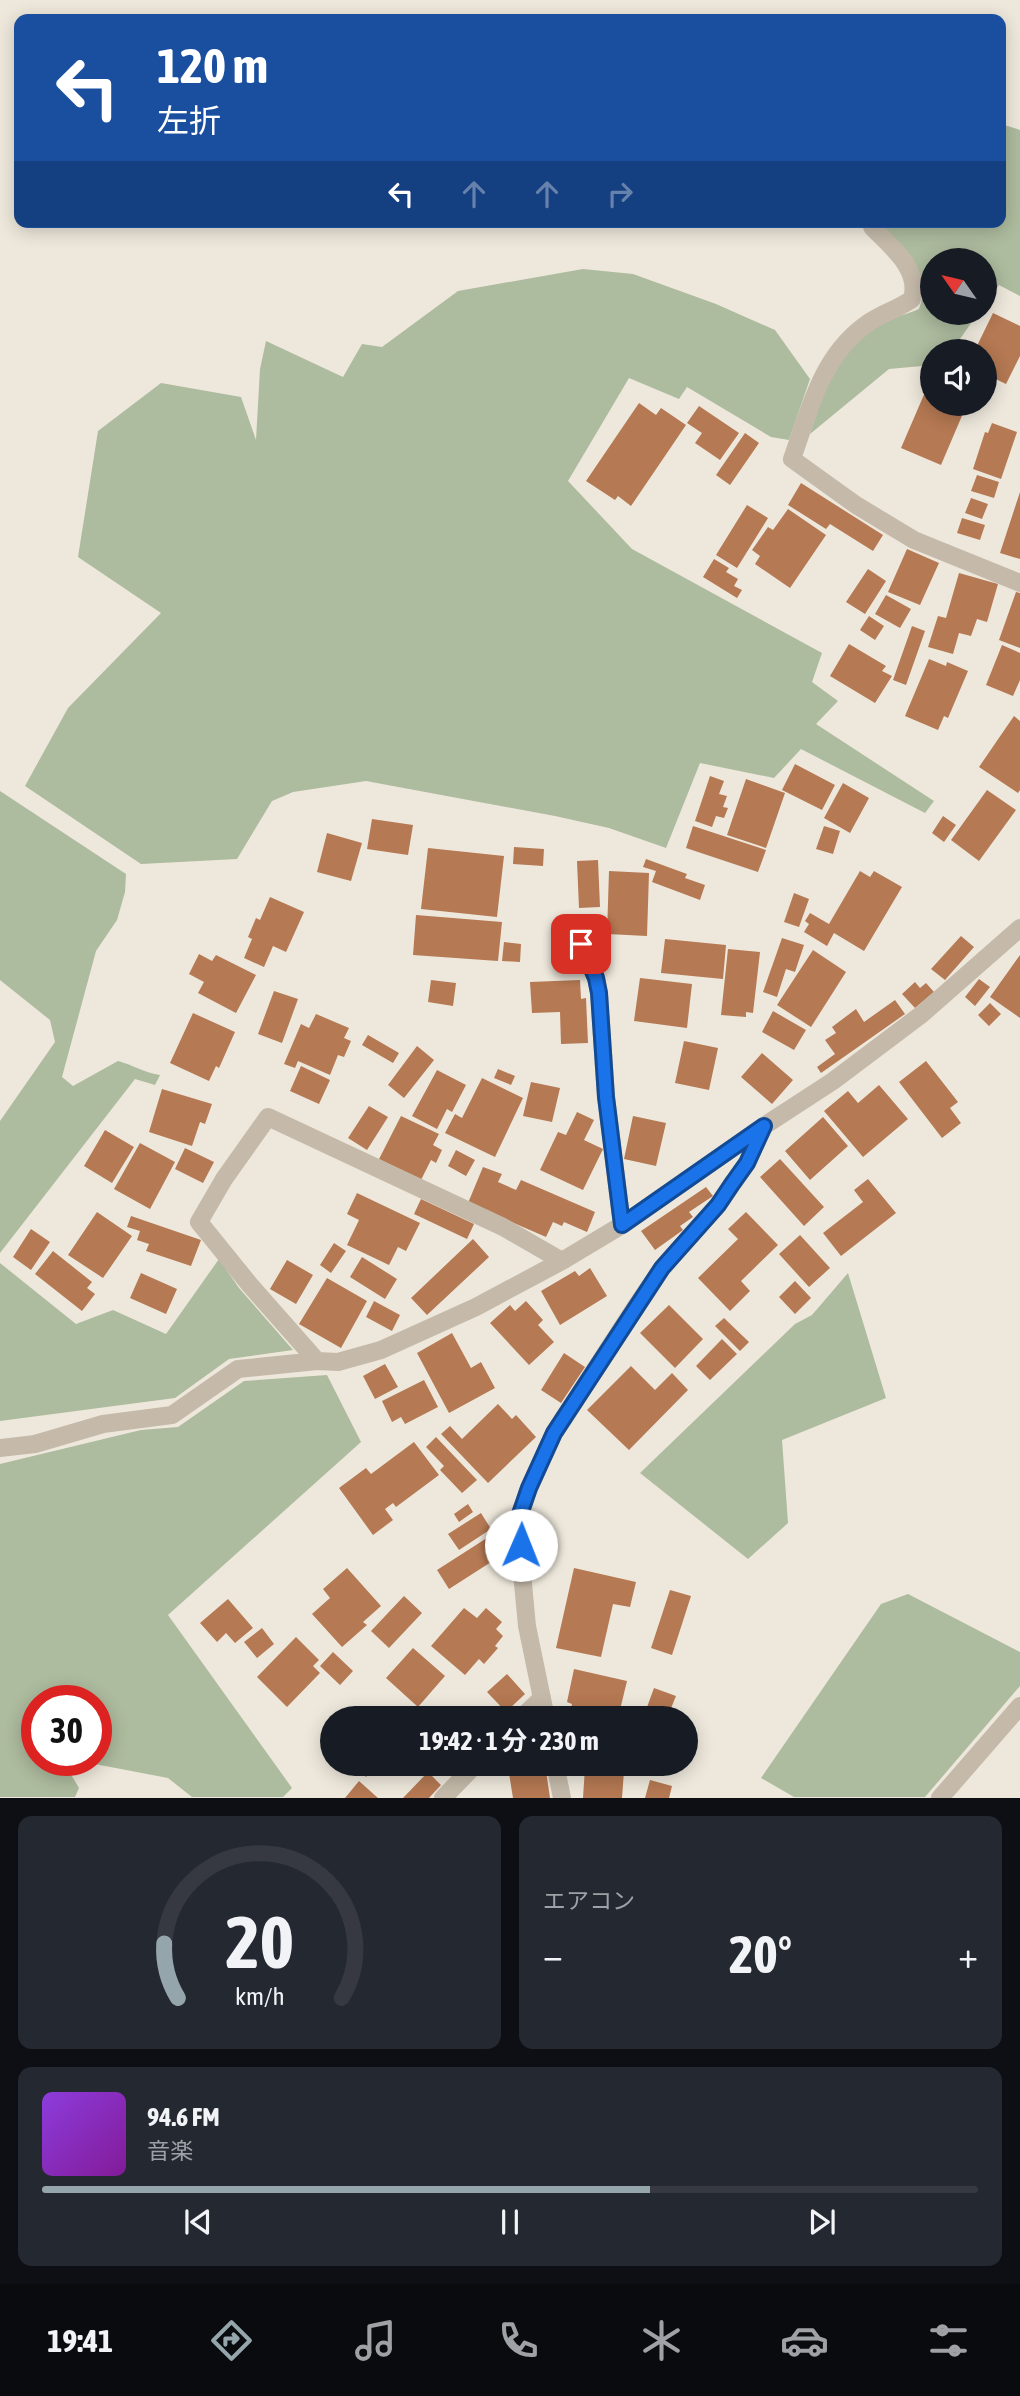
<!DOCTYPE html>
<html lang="ja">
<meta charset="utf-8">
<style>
:root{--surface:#171b24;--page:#242831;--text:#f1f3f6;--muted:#9ea1a6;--line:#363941;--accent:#94a5ab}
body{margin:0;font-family:"Asap Condensed","Noto Sans JP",sans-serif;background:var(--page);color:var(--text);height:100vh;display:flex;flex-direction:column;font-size:26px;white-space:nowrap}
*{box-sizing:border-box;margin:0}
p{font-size:23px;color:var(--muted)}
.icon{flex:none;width:38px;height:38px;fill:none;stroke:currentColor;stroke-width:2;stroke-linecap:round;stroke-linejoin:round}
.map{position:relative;height:1798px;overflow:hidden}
.panel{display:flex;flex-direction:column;gap:18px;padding:18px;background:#0d0f14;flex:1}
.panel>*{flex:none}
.banner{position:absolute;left:14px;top:14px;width:992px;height:214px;border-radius:14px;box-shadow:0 4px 18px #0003;background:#1a4fa0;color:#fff;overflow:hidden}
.needle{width:46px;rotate:304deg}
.buttons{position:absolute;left:920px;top:248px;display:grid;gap:14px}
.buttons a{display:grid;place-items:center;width:77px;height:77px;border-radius:50%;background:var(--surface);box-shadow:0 4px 18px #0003;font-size:35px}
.speed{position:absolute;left:21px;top:1685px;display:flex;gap:14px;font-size:35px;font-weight:700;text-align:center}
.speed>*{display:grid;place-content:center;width:91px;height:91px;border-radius:50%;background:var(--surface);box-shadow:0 4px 18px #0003;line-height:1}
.speed .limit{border:10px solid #d22;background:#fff;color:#111}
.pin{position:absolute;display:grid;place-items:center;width:60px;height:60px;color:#fff;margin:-30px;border-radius:14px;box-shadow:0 4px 10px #0006}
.me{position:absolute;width:77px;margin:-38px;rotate:1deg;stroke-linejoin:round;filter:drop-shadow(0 0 5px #0008)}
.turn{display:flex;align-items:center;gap:24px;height:147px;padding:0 28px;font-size:32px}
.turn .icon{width:91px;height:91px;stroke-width:2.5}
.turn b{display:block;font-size:49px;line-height:60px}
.lanes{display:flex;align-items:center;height:66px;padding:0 28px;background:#0003;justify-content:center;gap:35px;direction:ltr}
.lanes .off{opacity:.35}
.big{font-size:52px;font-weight:700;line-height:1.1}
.panel .widget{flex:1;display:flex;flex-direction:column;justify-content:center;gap:10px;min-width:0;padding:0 24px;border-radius:14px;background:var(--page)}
.panel .dial{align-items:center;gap:0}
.dial svg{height:182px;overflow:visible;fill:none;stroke:var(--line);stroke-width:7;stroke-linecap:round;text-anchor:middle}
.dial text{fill:var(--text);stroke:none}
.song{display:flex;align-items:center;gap:21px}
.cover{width:84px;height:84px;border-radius:10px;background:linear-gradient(135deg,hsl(270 70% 55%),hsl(290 70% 35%))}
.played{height:7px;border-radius:4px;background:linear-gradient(90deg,var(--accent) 65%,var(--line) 65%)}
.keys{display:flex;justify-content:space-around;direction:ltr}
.heat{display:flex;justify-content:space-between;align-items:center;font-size:38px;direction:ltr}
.panel .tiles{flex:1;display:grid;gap:18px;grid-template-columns:1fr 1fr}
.widget:last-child{grid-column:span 2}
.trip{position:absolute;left:320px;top:1706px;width:378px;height:70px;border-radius:35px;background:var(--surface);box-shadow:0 4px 18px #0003;font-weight:700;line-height:70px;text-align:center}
.dock{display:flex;height:112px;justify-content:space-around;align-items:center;background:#090b0e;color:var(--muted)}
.dock .icon{width:49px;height:49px}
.dock .active{color:var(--accent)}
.dock b{font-size:32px;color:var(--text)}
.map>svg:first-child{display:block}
</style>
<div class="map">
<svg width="1020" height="1798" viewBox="0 0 1020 1798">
<rect width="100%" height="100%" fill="#eee8dc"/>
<!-- green -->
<path fill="#adbb9e" d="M1001,124L1020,130V296L999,285L985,304V261H933V313H978L951,352H933V365L889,369L810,434C825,388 833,358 874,328C886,319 905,315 919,309C933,271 898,247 875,222H1001Z
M583,269L633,274L716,304L775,330L810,379L789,440L771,437L687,387L679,399L629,378L568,481L632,549L822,653L812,682L838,701L816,724L934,801L925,813L801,749L774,778L700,763L666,848L609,828L555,816L366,781L293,792L272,801L237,859L141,864L25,786L68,708L161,613L78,557L98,431L161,383L241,397L256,440L260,369L266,341L343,377L362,344L382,347L458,291Z
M0,791L126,874L125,892L117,920L96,951L62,1077L73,1086L118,1061C133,1065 145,1073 160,1075L155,1085L135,1079L0,1253V1121L55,1042L50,1020L0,980Z
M219,1259L239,1288L293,1350L229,1359L175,1398L0,1421V1263L76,1324L113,1310L166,1334Z
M848,1273L886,1398L782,1440L788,1523L748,1559L640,1473L795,1324L812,1315Z
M327,1375L361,1442L168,1615L292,1788L283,1797H192L168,1778L79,1761L96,1760V1701H37V1760L63,1761L79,1788L75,1797H0V1464L141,1430L178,1427L244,1381Z
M908,1594L1020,1652V1686L925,1797H794L761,1778L881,1604Z"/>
<!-- building -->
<path fill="#b57953" d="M993,313L1020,326V356L1006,384L985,374V352H974Z
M929,383L933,384V404H967L941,465L901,448Z
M639,403L656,415L661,408L686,425L631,506L618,496L615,500L586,481Z
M699,406L739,433L720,460L695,443L702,433L687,423Z
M992,423L1017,432L1001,479L973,469L985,432L988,433Z
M745,433L759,443L730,485L716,475Z
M977,475L999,482L994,498L971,491Z
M801,483L883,535L873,551L830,524L826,529L788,505Z
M1020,492V559L1000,553Z
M971,498L988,504L982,519L965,513Z
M747,505L768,518L737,568L716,555Z
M788,509L826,535L790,588L755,564L760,556L752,550L768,527L773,530Z
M962,518L985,525L980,540L957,533Z
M907,549L939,563L920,605L888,592Z
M714,559L729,568L726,572L738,579L734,586L742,590L737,598L703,577Z
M868,569L886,581L865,614L846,602Z
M959,573L998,584L987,622L977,619L971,636L959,633L953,654L928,647L938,616L946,618Z
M1016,592L1020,593V648L999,640Z
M886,595L911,609L900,628L875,614Z
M869,616L884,626L875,640L860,630Z
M912,626L925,631L906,685L893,680Z
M849,644L886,666L882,671L892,676L875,703L830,676Z
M1002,645L1020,653V680L1013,696L986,685Z
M929,659L946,666L947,662L968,671L948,718L944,716L938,730L905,716Z
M1014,716L1020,721V790L1018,793L979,767Z
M795,764L835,785L822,810L782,790Z
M710,776L724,781L719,794L727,796L723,807L728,808L724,818L716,816L712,827L695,821Z
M746,779L785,793L766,848L727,835Z
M843,783L869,798L850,833L824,818Z
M987,790L1016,810L979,861L951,840Z
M943,816L956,825L944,842L932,833Z
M372,819L413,825L408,855L367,849Z
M693,826L766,850L758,872L686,848Z
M824,826L840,831L833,854L816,849Z
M327,833L362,843L351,881L317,872Z
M514,847L544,849L543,866L513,864Z
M428,848L504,856L497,917L421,909Z
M646,859L687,874L685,878L705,885L700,900L652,882L656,871L643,867Z
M598,860L600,907L579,908L577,861Z
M609,871L649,873L647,936L607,934Z
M860,871L870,877L874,871L902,887L864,951L834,933L827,946L804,932L809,924L805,921L810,913L829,924Z
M794,893L809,899L799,927L784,922Z
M270,897L304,912L286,952L273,946L264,967L244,958L252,939L248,937L256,918L260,920Z
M416,915L502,922L498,961L413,955Z
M961,936L974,947L945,980L931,969Z
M782,938L804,945L795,972L786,969L777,997L763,992Z
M665,939L726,945L723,979L661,973Z
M504,942L521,944L520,962L502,961Z
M728,949L760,952L753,1013L746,1012V1017L721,1015Z
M813,950L846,972L811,1027L777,1005Z
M199,954L212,961L216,955L256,975L236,1013L198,993L204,982L189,974Z
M1020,955V1018L990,997Z
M640,978L692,984L687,1028L634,1021Z
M979,979L990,987L975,1006L965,997Z
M431,980L456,983L453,1006L428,1002Z
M580,980L581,999L586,998L588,1043L561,1044L560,1012L532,1013L530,982Z
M915,982L920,988L926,983L934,992L915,1008L902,994Z
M274,991L298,999L282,1043L258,1034Z
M895,1000L905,1014L821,1073L817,1067L835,1054L825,1040L836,1033L832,1027L856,1009L864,1022Z
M990,1003L1001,1014L989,1026L978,1015Z
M773,1011L806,1030L794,1050L762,1032Z
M193,1013L235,1032L219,1068L216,1066L209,1081L170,1063Z
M316,1014L349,1028L344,1038L351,1041L344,1057L338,1055L330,1075L298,1061L295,1068L284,1064L301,1024L309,1028Z
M368,1035L399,1053L393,1063L362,1045Z
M684,1041L718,1048L709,1090L675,1083Z
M417,1046L434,1060L404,1098L388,1085Z
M762,1053L793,1080L772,1104L741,1077Z
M926,1061L958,1102L950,1108L961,1123L942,1138L899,1082Z
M301,1066L330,1080L319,1104L290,1091Z
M498,1069L515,1076L511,1085L494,1078Z
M437,1070L466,1085L452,1112L447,1109L437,1129L412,1116Z
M482,1078L523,1098L495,1157L445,1133L455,1114L462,1118Z
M531,1082L560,1088L552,1122L523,1116Z
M879,1085L908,1119L863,1157L824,1111L848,1091L858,1103Z
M162,1089L212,1104L205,1124L200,1122L192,1146L149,1132Z
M369,1106L388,1117L367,1150L348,1138Z
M577,1112L594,1120L584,1140L603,1149L583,1190L540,1170L558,1132L566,1135Z
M401,1116L439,1134L433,1145L442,1150L436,1163L431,1160L421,1180L379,1159Z
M633,1116L666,1123L656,1166L624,1159Z
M823,1117L848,1146L810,1180L785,1151Z
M105,1130L134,1147L112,1183L84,1166Z
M140,1143L175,1162L150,1209L114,1189Z
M185,1148L214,1162L203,1183L175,1169Z
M456,1150L475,1160L466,1176L448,1166Z
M780,1159L824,1207L804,1226L760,1177Z
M483,1167L502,1174L498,1182L516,1190L521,1180L595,1212L587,1232L564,1222L562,1226L553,1222L546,1237L468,1203Z
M868,1179L896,1213L841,1256L823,1233L863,1202L854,1190Z
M706,1187L713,1196L689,1212L693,1217L680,1226L683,1230L655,1250L641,1231Z
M357,1193L420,1223L406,1251L398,1247L389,1265L347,1245L359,1220L347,1214Z
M421,1199L474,1224L467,1239L414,1214Z
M97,1212L132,1236L103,1278L68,1255Z
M746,1212L778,1245L741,1281L750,1291L730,1311L698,1278L738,1239L728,1229Z
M131,1216L201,1240L191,1266L146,1251L149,1244L137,1240L140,1231L127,1227Z
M31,1229L50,1242L31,1270L13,1257Z
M800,1235L830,1268L809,1287L779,1254Z
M473,1239L489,1257L427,1315L411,1298Z
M334,1243L346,1251L331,1273L320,1265Z
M53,1251L92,1282L87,1288L95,1294L82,1311L35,1274Z
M362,1257L397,1279L385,1299L350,1277Z
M287,1260L313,1275L296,1304L270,1289Z
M590,1268L607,1296L560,1325L541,1291L575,1271L579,1276Z
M141,1273L177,1289L166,1314L130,1298Z
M327,1278L367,1301L341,1348L299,1324Z
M795,1281L811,1298L795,1314L779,1297Z
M374,1301L400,1315L392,1331L366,1317Z
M526,1301L543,1320L538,1325L554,1342L529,1365L490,1323L510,1305L515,1311Z
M669,1305L703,1339L675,1368L640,1333Z
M724,1318L749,1342L740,1351L715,1326Z
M452,1333L471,1368L481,1362L495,1388L449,1413L417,1353Z
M722,1339L737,1354L710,1380L696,1366Z
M564,1353L585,1367L561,1403L541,1390Z
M385,1364L398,1387L375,1399L363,1376Z
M631,1366L655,1390L672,1373L688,1390L629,1450L587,1410Z
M424,1380L438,1407L405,1424L401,1417L392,1422L382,1401Z
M498,1404L512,1419L516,1415L536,1437L488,1483L441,1434L450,1426L462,1439Z
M436,1437L477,1480L462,1493L440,1470L444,1466L426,1447Z
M414,1442L439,1475L396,1507L393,1503L385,1509L393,1520L373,1535L339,1488L366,1468L371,1474Z
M468,1504L473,1512L459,1522L454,1514Z
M481,1513L491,1529L459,1550L448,1534Z
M490,1536L502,1555L449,1589L437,1570Z
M347,1568L381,1606L363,1622L367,1625L342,1647L312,1614L330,1598L323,1589Z
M574,1568L636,1582L630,1607L613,1604L601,1657L556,1648Z
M670,1590L691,1596L672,1655L651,1648Z
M404,1596L422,1613L389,1648L371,1631Z
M228,1599L253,1628L235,1643L226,1633L217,1642L200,1623Z
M464,1608L477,1618L486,1608L502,1622L496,1629L503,1636L495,1646L498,1648L484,1664L479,1659L465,1675L431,1646Z
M262,1628L274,1644L257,1658L244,1642Z
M296,1637L319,1660L313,1666L320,1673L287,1707L257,1677Z
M413,1648L445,1676L418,1707L386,1678Z
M333,1652L353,1671L340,1685L320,1666Z
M574,1669L627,1681L618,1718H569L572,1704L567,1702Z
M507,1674L525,1694L506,1712L487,1692Z
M654,1688L676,1696L667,1718H643Z
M470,1706L483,1718H457Z
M352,1764H378L366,1777Z
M530,1764H545L550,1798H513L508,1767Z
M585,1767L624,1771L622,1798H583Z
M428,1772L441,1785L429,1798H403Z
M650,1780L672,1786L669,1798H645Z
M359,1781L378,1798H345Z"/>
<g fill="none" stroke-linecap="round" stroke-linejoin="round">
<!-- minor -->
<path stroke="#c5baaa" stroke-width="18" d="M872,227C890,246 921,269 912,299C897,310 879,314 864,326C821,358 809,411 792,459L856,505L914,540L1020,583
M575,926L596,978L599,993L606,1097L622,1225
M317,1361L250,1285L199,1222L224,1179L268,1117L503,1227L562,1261
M0,1448L35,1444L103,1424L172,1415L238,1369L317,1361L338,1362L381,1350L476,1307L562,1261L622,1225L764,1126L833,1081L922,1014L1020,928
M521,1718L542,1698
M546,1718L527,1626L522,1573L519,1517L529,1488L554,1433L635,1308L662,1268L718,1205L747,1163L762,1129
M555,1764L562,1798
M443,1798L476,1764
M940,1798L1020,1706"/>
</g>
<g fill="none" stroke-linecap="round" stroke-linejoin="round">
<defs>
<path id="route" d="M521,1545L519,1517L529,1488L554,1433L662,1268L718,1205L732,1184L747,1163L764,1126L622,1225L606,1097L599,993L596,978L581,944"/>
</defs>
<!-- route casing -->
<use href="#route" stroke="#114b97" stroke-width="18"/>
<!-- route -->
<use href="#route" stroke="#1a73e8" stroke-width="12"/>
</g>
</svg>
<div class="buttons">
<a><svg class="needle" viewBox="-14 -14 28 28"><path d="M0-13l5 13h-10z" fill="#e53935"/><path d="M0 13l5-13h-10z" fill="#9ea1a6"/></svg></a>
<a><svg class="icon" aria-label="sound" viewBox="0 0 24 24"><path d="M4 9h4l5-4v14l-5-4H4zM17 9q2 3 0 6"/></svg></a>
</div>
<div class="speed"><div class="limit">30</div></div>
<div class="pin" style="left:581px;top:944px;background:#d93025"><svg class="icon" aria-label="arrive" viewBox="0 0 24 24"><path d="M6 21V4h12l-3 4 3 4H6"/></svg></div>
<svg class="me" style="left:521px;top:1545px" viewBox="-20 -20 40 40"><circle r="19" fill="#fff"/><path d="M0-13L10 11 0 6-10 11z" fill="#1a73e8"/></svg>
<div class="trip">19:42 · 1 分 · 230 m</div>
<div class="banner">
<div class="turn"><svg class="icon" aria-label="left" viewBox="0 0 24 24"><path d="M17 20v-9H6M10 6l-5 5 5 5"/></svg><div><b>120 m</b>左折</div></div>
<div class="lanes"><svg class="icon" aria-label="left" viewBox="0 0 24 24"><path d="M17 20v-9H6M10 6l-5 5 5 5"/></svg><svg class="icon off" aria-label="ahead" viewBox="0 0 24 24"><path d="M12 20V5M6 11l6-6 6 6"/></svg><svg class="icon off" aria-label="ahead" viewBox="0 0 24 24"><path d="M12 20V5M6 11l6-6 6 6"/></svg><svg class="icon off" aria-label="right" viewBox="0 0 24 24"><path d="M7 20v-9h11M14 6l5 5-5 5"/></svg></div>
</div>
</div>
<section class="panel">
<div class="tiles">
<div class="widget dial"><svg viewBox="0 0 100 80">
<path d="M14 69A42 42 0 1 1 86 69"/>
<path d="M14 69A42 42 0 0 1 8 45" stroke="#94a5ab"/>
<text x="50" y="56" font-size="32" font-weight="700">20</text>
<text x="50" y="72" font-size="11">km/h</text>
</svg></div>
<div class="widget"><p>エアコン</p>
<div class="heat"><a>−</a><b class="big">20°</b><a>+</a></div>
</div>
<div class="widget">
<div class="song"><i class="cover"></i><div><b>94.6 FM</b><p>音楽</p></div></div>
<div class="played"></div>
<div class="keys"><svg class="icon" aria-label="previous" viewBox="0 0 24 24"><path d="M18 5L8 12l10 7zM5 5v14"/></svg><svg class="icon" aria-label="pause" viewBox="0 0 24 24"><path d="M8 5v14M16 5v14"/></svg><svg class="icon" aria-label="next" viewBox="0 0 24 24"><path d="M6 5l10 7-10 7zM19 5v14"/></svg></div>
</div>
</div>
</section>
<nav class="dock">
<b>19:41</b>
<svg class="icon active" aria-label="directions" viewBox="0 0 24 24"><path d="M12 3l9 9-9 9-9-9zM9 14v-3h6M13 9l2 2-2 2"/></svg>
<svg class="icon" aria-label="music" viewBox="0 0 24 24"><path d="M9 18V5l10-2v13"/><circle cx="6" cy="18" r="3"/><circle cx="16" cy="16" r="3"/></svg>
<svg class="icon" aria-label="phone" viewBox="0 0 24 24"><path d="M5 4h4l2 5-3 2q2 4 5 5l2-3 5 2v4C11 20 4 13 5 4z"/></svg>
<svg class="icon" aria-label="climate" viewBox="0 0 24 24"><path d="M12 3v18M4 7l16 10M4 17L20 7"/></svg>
<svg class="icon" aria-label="car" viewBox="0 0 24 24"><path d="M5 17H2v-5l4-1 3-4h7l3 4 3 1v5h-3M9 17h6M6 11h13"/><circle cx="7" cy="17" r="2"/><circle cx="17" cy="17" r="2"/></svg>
<svg class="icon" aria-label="filters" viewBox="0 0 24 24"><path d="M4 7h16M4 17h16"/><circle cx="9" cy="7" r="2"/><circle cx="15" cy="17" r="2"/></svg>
</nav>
